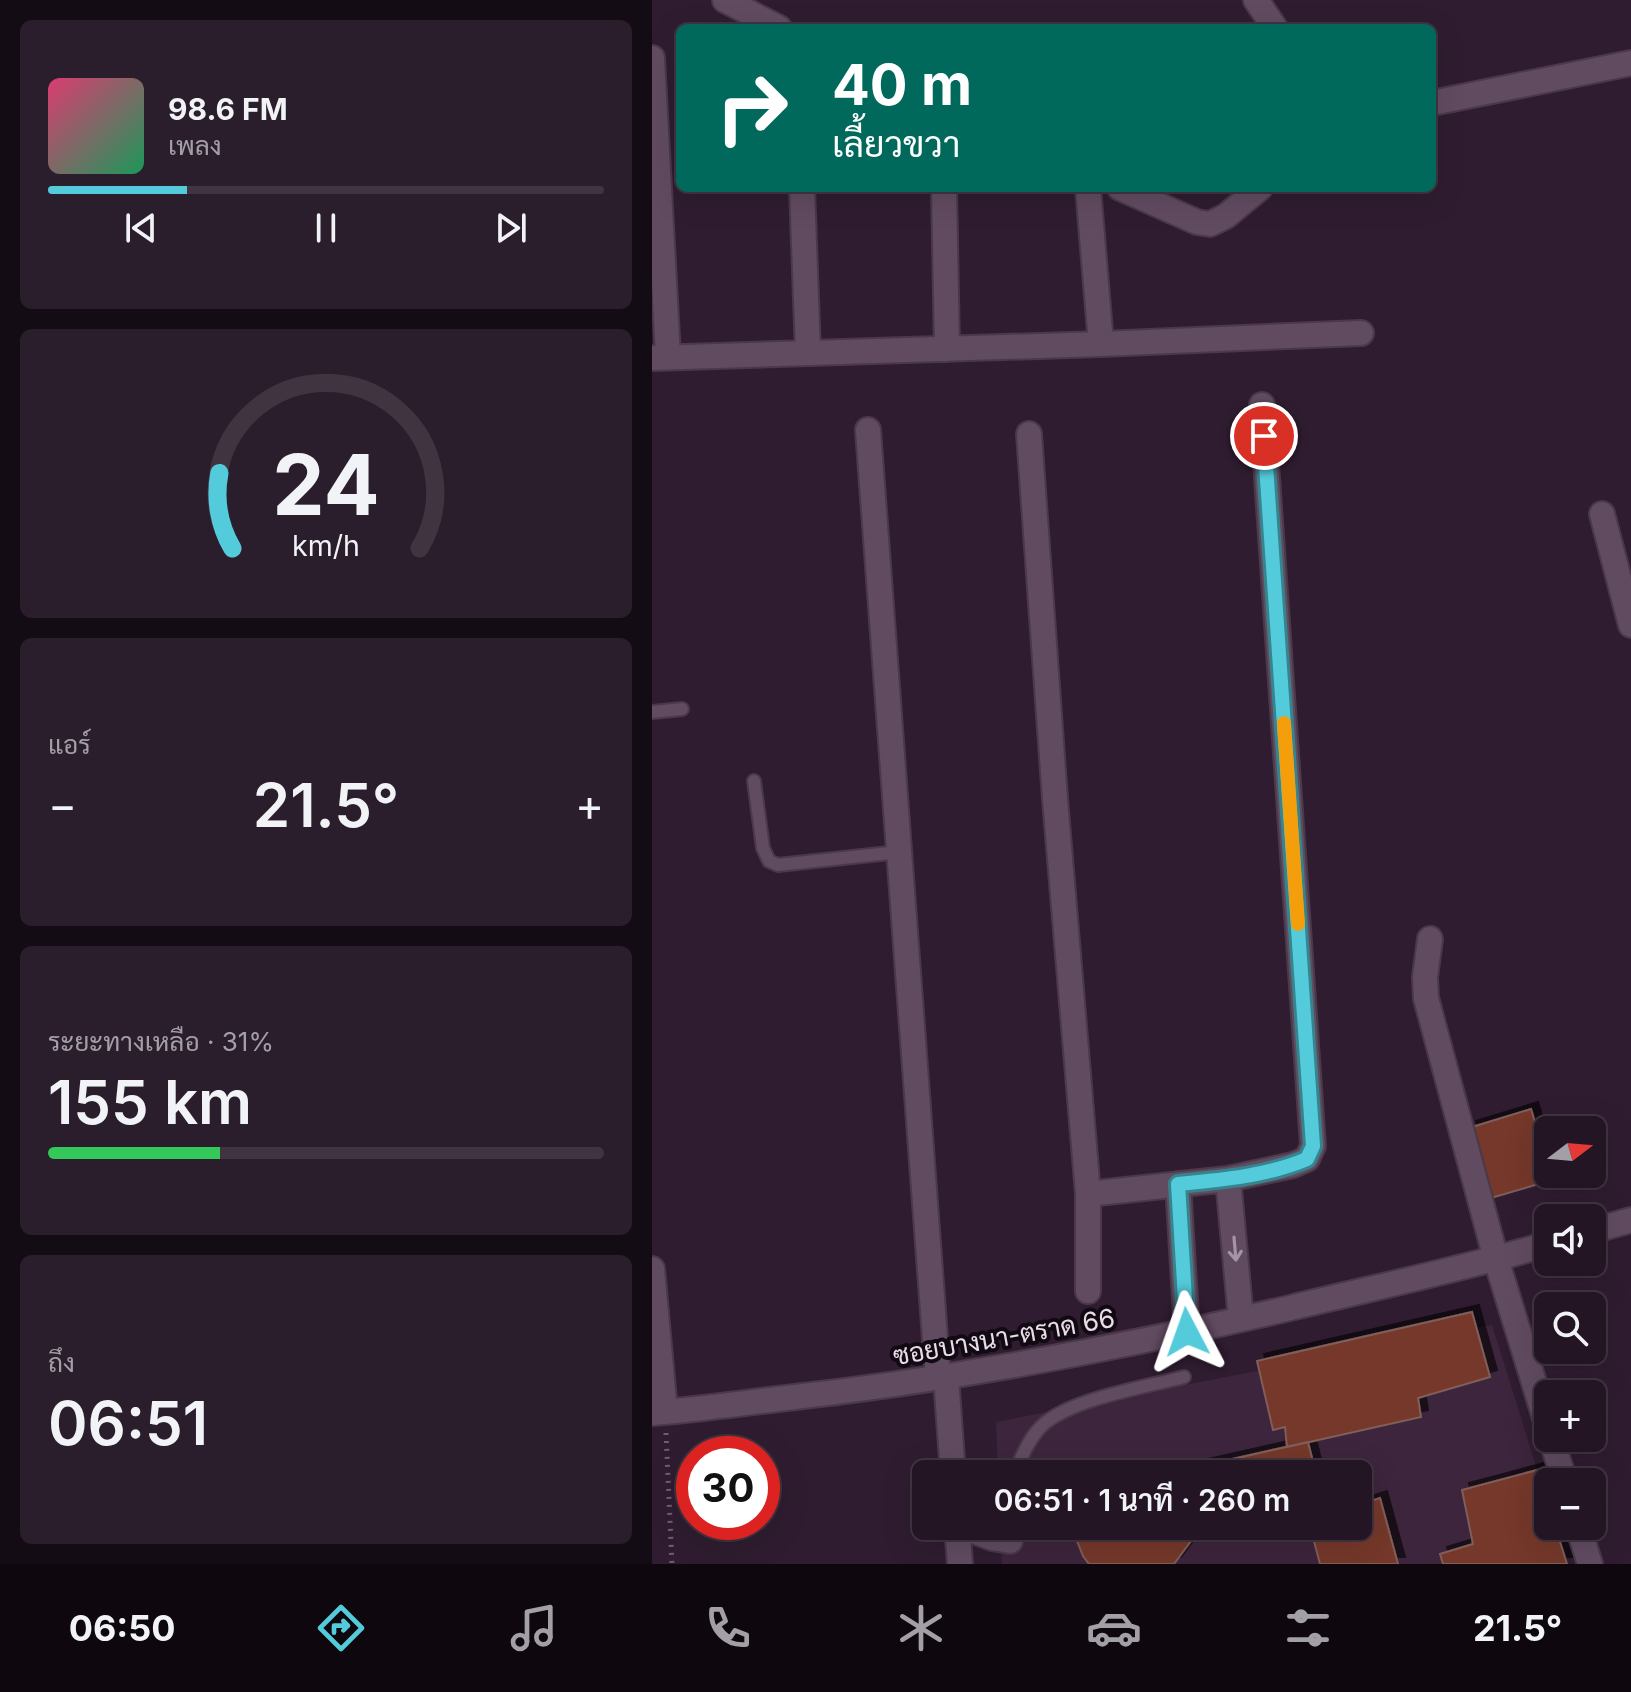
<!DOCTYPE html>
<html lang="th">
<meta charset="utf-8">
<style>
:root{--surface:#231524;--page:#2b1e2c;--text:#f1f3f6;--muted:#a39fa6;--line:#403441;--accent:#53cbdb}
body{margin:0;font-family:Inter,Sarabun,sans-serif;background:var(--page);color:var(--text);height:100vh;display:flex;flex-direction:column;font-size:30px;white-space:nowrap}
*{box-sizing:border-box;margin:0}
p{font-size:26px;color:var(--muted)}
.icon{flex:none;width:44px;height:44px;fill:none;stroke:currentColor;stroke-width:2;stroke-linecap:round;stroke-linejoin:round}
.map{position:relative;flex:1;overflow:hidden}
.details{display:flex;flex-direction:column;gap:20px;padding:20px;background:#130c14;width:652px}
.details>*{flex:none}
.banner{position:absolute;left:24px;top:24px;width:760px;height:168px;border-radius:12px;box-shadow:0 8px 32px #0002,0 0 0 2px var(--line);background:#00695c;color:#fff;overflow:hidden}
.needle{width:52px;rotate:74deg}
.fabs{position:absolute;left:882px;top:1116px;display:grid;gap:16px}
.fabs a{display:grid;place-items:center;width:72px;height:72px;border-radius:12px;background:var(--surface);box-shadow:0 8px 32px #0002,0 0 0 2px var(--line);font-size:40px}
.speed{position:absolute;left:24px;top:1436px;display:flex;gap:16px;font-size:40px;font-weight:700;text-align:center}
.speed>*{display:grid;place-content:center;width:104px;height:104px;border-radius:50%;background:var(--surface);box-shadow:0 8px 32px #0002,0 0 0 2px var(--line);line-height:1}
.speed .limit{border:12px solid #d22;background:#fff;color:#111}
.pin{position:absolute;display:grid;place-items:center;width:68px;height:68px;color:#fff;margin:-34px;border:4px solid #fff;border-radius:50%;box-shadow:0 2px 8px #0007}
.me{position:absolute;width:88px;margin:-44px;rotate:356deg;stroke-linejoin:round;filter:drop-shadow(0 0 6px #0008)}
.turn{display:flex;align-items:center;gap:28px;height:168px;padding:0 24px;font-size:36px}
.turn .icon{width:104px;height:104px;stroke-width:2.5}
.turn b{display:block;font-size:56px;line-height:68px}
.big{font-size:60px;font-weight:600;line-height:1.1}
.details .widget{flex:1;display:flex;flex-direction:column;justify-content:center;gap:12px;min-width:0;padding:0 28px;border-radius:12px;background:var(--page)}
.details .dial{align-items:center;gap:0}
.dial svg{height:208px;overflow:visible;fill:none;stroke:var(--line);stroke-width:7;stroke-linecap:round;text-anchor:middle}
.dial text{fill:var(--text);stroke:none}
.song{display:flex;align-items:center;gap:24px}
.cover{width:96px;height:96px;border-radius:12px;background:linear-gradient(135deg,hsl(340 70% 55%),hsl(150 70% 35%))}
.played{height:8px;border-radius:4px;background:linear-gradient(90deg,var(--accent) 25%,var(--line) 25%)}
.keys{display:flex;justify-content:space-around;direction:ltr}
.heat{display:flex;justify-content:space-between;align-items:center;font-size:44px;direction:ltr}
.charge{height:12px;border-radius:6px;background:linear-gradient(90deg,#34c759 31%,var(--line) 0)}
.trip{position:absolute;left:260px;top:1460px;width:460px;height:80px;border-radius:12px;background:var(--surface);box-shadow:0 8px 32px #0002,0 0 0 2px var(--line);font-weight:600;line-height:80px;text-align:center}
.tab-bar{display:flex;height:128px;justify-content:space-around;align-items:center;background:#0e080e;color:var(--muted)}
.tab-bar .icon{width:56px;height:56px}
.tab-bar .current{color:var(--accent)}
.tab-bar b{font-size:36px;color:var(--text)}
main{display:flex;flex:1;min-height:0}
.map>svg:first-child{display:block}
</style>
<main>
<section class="details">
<div class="widget">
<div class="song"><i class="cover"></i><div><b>98.6 FM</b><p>เพลง</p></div></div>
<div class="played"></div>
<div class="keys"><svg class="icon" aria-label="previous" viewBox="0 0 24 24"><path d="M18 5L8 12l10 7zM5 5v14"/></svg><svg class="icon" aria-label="pause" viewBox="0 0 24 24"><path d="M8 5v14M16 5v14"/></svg><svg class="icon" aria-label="next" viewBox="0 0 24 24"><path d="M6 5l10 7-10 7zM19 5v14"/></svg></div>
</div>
<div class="widget dial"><svg viewBox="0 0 100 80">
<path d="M14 69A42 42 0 1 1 86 69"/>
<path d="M14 69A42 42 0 0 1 9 40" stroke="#53cbdb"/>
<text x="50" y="56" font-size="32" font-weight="700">24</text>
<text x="50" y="72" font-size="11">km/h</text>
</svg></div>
<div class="widget"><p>แอร์</p>
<div class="heat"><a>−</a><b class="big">21.5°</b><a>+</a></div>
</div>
<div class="widget"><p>ระยะทางเหลือ · 31%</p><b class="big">155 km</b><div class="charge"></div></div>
<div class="widget"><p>ถึง</p><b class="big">06:51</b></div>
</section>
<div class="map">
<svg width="979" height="1564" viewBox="0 0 979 1564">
<defs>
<filter id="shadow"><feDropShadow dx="7" dy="-7" stdDeviation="0" flood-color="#0009"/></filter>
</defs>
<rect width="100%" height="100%" fill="#2f1c30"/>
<!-- built -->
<path fill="#3d253d" d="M840,1325L896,1504V1526L915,1564H350L348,1526H706V1474H346L344,1422Z"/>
<!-- building -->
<path fill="#74372b" stroke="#7f5e58" stroke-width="2" filter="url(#shadow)" d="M879,1109L896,1165V1174H899L900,1180L839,1198L817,1128Z
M820,1312L838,1377L766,1398L769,1417L635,1447L633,1427L621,1430L605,1361Z
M656,1442L664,1474H514Z
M885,1470L896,1504V1526H903L915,1564H791L788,1554L821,1544L810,1490Z
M728,1498L746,1564H668L658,1526H706V1505Z
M419,1526H612L539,1541L522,1564H437L431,1556Z"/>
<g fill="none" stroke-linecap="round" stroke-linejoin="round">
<defs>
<path id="lane" d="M0,712L30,709
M102,781L111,848L117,861L126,865L247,852
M363,1474C369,1458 375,1443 386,1430C410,1400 494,1387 532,1377"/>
<path id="street" d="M73,0L127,28
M604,0L623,28
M0,58L16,357
M780,103L979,63
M150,188L156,353
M292,188L295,349
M436,188L449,344
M468,188L545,222L558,224L574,216L608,188
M0,358L449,344L709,333
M216,430L286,1379
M377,434L403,799L436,1194V1291
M950,514L979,625
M778,939L773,977L774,998L844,1259L896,1428
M576,1179L589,1319
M526,1184L535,1332
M436,1194L576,1179L641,1165L655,1159L661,1146L610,405
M940,1231L979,1220
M0,1269L13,1412
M294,1377L301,1474
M0,1413C42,1410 84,1404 126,1399C299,1380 469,1348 638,1308C724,1287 811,1269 896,1244
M899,1438L913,1482
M305,1526L308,1564
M308,1526L340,1538L358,1541
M926,1526L938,1564"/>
</defs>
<!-- lane casing -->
<use href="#lane" stroke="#493949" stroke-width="16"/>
<!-- street casing -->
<use href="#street" stroke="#493949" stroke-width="28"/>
<!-- path -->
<path stroke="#6f5e70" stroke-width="5" stroke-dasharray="2 6" stroke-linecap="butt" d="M14,1433L20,1564"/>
<!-- lane -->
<use href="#lane" stroke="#614b61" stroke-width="12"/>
<!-- street -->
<use href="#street" stroke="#614b61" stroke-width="24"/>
</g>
<!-- one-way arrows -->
<defs><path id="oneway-shaft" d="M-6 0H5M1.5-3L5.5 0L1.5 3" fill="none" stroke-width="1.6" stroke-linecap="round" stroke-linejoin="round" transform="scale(2)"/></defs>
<use stroke="#a594a5" href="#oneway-shaft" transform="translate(583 1249) rotate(85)"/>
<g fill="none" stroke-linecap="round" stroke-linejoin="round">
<defs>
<path id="route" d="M535,1332L526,1184C569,1180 615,1176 655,1159L661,1146L612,436"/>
</defs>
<!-- route casing -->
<use href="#route" stroke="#36848e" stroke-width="20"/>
<!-- route -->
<use href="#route" stroke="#53cbdb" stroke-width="14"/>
<!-- slow -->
<path stroke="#f59e0b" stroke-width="14" d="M632,723L646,924"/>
</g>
<g text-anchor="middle" stroke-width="8" stroke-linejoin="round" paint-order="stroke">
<!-- street labels -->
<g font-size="26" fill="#e9dce9" stroke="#120a12">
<text transform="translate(352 1337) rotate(-10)" y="9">ซอยบางนา-ตราด 66</text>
</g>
</g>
</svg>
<div class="fabs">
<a><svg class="needle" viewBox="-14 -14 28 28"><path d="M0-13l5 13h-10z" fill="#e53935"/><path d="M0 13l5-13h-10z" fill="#a39fa6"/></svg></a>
<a><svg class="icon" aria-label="sound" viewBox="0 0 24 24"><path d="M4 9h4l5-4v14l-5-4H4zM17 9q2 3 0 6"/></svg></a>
<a><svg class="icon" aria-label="search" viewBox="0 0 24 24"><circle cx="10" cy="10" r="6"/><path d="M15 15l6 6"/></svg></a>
<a>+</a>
<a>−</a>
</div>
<div class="speed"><div class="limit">30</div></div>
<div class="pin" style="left:612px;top:436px;background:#d93025"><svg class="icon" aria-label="arrive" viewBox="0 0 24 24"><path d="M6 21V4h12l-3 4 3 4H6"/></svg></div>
<svg class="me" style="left:535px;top:1332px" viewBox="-20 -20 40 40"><path d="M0-17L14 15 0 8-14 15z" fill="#53cbdb" stroke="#fff" stroke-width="4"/></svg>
<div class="trip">06:51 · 1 นาที · 260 m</div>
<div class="banner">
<div class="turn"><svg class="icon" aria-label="right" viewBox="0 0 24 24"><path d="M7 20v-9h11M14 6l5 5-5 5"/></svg><div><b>40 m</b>เลี้ยวขวา</div></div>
</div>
</div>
</main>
<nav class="tab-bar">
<b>06:50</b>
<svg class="icon current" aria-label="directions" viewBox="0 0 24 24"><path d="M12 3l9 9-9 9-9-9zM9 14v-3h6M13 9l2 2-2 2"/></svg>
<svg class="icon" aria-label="music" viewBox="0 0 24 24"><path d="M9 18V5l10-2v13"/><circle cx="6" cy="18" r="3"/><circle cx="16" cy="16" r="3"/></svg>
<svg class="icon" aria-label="phone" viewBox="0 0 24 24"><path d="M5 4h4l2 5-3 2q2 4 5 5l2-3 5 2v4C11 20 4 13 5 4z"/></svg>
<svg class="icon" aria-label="climate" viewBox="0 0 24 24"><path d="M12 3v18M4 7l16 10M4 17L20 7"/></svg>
<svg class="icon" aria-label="car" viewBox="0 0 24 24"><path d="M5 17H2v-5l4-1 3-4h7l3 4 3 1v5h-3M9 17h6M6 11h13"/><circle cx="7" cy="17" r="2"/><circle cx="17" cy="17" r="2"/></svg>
<svg class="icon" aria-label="filters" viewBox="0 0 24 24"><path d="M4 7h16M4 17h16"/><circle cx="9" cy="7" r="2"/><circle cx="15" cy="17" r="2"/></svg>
<b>21.5°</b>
</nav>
